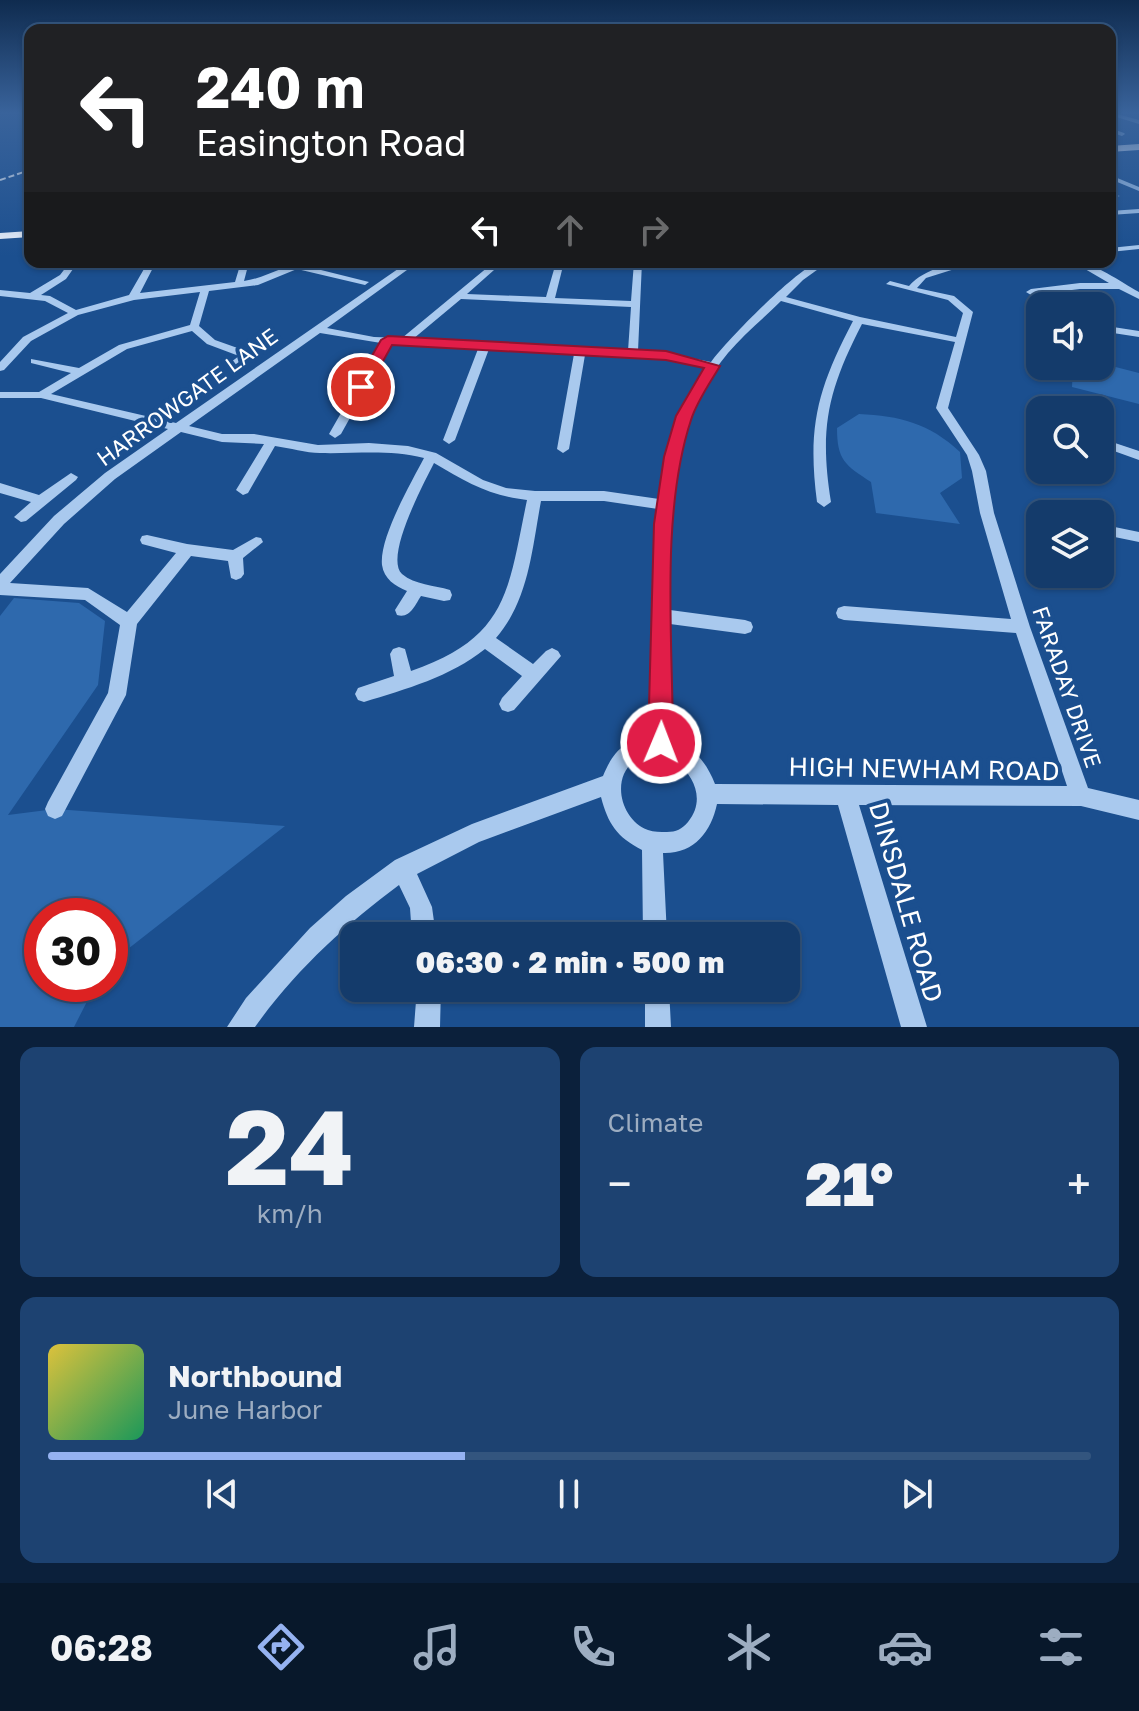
<!DOCTYPE html>
<meta charset="utf-8">
<style>
:root{--surface:#143b6b;--page:#1d4271;--text:#f1f3f6;--muted:#9dadc1;--line:#33557e;--accent:#95b2f1}
body{margin:0;font-family:"Golos Text",sans-serif;background:var(--page);color:var(--text);height:100vh;display:flex;flex-direction:column;font-size:30px;white-space:nowrap}
*{box-sizing:border-box;margin:0}
p{font-size:26px;color:var(--muted)}
.icon{flex:none;width:44px;height:44px;fill:none;stroke:currentColor;stroke-width:2;stroke-linecap:round;stroke-linejoin:round}
.map{position:relative;height:1027px;overflow:hidden}
.details{display:flex;flex-direction:column;gap:20px;padding:20px;background:#0b203b;flex:1}
.details>*{flex:none}
.top-card{position:absolute;left:24px;top:24px;width:1092px;height:244px;border-radius:16px;box-shadow:0 2px 6px #0004,0 0 0 2px var(--line);background:#202124;color:#fff;overflow:hidden}
.controls{position:absolute;left:1026px;top:292px;display:grid;gap:16px}
.controls a{display:grid;place-items:center;width:88px;height:88px;border-radius:16px;background:var(--surface);box-shadow:0 2px 6px #0004,0 0 0 2px var(--line);font-size:40px}
.speed{position:absolute;left:24px;top:898px;display:flex;gap:16px;font-size:40px;font-weight:700;text-align:center}
.speed>*{display:grid;place-content:center;width:104px;height:104px;border-radius:50%;background:var(--surface);box-shadow:0 2px 6px #0004,0 0 0 2px var(--line);line-height:1}
.speed .limit{border:12px solid #d22;background:#fff;color:#111}
.pin{position:absolute;display:grid;place-items:center;width:68px;height:68px;color:#fff;margin:-34px;border:4px solid #fff;border-radius:50%;box-shadow:0 2px 8px #0007}
.me{position:absolute;width:88px;margin:-44px;rotate:1deg;stroke-linejoin:round;filter:drop-shadow(0 0 6px #0008)}
.turn{display:flex;align-items:center;gap:28px;height:168px;padding:0 40px;font-size:36px}
.turn .icon{width:104px;height:104px;stroke-width:2.5}
.turn b{display:block;font-size:56px;line-height:68px}
.lanes{display:flex;align-items:center;height:76px;padding:0 40px;background:#0003;justify-content:center;gap:40px;direction:ltr}
.lanes .off{opacity:.35}
.big{font-size:60px;font-weight:800;line-height:1.1}
.details .tile{flex:1;display:flex;flex-direction:column;justify-content:center;gap:12px;min-width:0;padding:0 28px;border-radius:16px;background:var(--page)}
.details .dial{align-items:center;gap:0}
.dial b{font-size:104px;line-height:1}
.song{display:flex;align-items:center;gap:24px}
.cover{width:96px;height:96px;border-radius:12px;background:linear-gradient(135deg,hsl(50 70% 55%),hsl(150 70% 35%))}
.played{height:8px;border-radius:4px;background:linear-gradient(90deg,var(--accent) 40%,var(--line) 40%)}
.keys{display:flex;justify-content:space-around;direction:ltr}
.heat{display:flex;justify-content:space-between;align-items:center;font-size:44px;direction:ltr}
.details .tiles{flex:1;display:grid;gap:20px;grid-template-columns:1fr 1fr}
.tile:last-child{grid-column:span 2}
.trip{position:absolute;left:340px;top:922px;width:460px;height:80px;border-radius:16px;background:var(--surface);box-shadow:0 2px 6px #0004,0 0 0 2px var(--line);font-weight:800;line-height:80px;text-align:center}
.dock{display:flex;height:128px;justify-content:space-around;align-items:center;background:#08182b;color:var(--muted)}
.dock .icon{width:56px;height:56px}
.dock .selected{color:var(--accent)}
.dock b{font-size:36px;color:var(--text)}
.map>svg:first-child{display:block}
</style>
<div class="map">
<svg width="1139" height="1027" viewBox="0 0 1139 1027">
<rect width="100%" height="100%" fill="#1b4f8f"/>
<!-- green -->
<path fill="#2e69ad" d="M1100,363L1139,373V404L1072,387L1073,366H1100Z
M859,414C900,416 929,423 960,452L962,478L940,493L960,524L876,513L871,482C845,465 837,460 837,428Z
M14,598L79,603L105,621L98,685L8,815L55,809L285,826L110,963V916H42V984H96L74,1027H0V616Z"/>
<g fill="none" stroke-linecap="round" stroke-linejoin="round">
<!-- minor -->
<path fill="#a9c9ee" fill-rule="evenodd" d="M1110,112L1139,120V124L1110,115Z
M1110,128L1124,133L1125,134L1122,136L1110,132Z
M1110,175L1139,187V191L1110,179Z
M1110,194L1120,196L1110,198Z
M1139,209V213L1110,215V211Z
M1139,245V249L1110,252V248Z
M70,262H78L66,279L41,295L50,296L76,310L129,295L148,262H156L140,293L235,282L241,262H249L244,281C267,278 288,262 311,262L305,266L369,282L365,285L297,269L258,285L209,291L199,326L215,340L246,351L263,341L267,342V346L232,368L227,365L239,356L207,344L192,331L127,349L51,394L176,423L408,262H418L327,328L374,337L402,338L494,262H503L467,294L546,297L555,266L559,263L563,266L555,298L631,301L634,262H642L638,351L666,353L711,362C727,340 792,274 816,263C820,262 823,262 828,262L803,280L786,297L860,317L956,337L963,313L948,300L886,284L890,281L909,286C925,268 954,262 977,262L926,278L917,288L954,296L973,312L948,408L979,455L986,471L994,513L1030,627L1088,788L1139,800V820L1081,806L859,805L927,1027H901L838,805L717,804C711,832 694,854 663,853L667,936H643L642,850C617,837 608,824 601,797L479,842L417,874L432,907L436,936H412L410,908L399,885C345,925 294,972 255,1027H227L246,998L310,928L346,896L395,860L472,824L603,776C614,750 623,742 652,736L656,524L658,509L604,501H541C532,549 529,600 496,638L533,664L546,651L552,648L558,651L561,656L514,710L508,712L502,710L499,704L502,698L522,676L485,649C450,677 406,689 364,702L358,700L355,694L358,688L394,676L390,654L393,649L399,647L405,649L411,671C509,637 508,590 527,500C490,496 466,482 434,463C424,483 384,557 402,574C415,585 434,585 450,590L452,595L450,600L444,601L421,596C415,605 410,619 397,615L395,610L407,591C395,586 384,579 382,565C379,538 411,483 424,458C389,449 355,454 320,453C306,453 290,448 275,446L248,493L243,495L236,490L264,444L222,442L181,432L115,479L64,524L10,583L88,588L127,612L176,553L142,544L140,540L142,536L147,535L187,544L233,550L256,537L261,538L263,542L243,558L244,574L241,578L236,580L231,578L228,561L191,556L137,624L126,695L62,816L55,819L48,816L45,809L48,802L108,693L120,625L85,600L0,595V574L54,516L105,473L168,429L41,398H0V392H39L71,373L31,363V359L79,368L119,345L190,325L200,292L134,300L78,315L31,341L4,370L0,371V362L23,337L68,313L45,301L0,296V290L30,293L60,275ZM461,299L631,307L628,351L413,339ZM781,301L853,321C818,388 807,426 817,502L824,507L831,502C819,428 828,390 862,324L955,342L936,408L967,455L972,471L980,513L1011,619L844,606L838,608L836,613L838,618L844,620L1016,633L1067,786L715,784C706,761 693,747 671,738L670,624L745,634L751,632L753,627L751,622L745,620L670,610C670,521 667,426 728,353C744,334 764,318 781,301ZM320,333L381,343L329,434L335,438L341,434L391,344L478,349L443,440L449,444L455,440L489,349L574,354L557,449L563,453L569,449L585,355L666,359L706,368C677,407 666,451 659,499L604,491H535L506,488L483,480L436,453L408,446L369,443L318,445L254,434H222L189,426ZM661,752C687,764 710,795 688,822C682,829 676,832 667,832C660,832 654,832 648,830C618,819 609,770 642,757C648,755 655,754 661,752Z
M1073,262C1095,262 1120,282 1139,292V299L1119,289H1080L1031,295L1026,292L1031,289L1080,283H1109Z
M1100,325L1139,331V337L1100,331Z
M1066,400L1072,403L1073,410H1061L1060,403Z
M1100,438L1139,451V460L1100,446Z
M71,473L78,477L76,480L26,521L21,522L14,517L31,502L0,493V483L39,495Z
M1100,524L1139,532V542L1100,534Z
M417,988H441L440,1027H414Z
M645,988H669L671,1027H645Z"/>
<!-- major -->
<path fill="#f0f6ff" fill-rule="evenodd" d="M1139,144V150L1110,152V146Z
M30,231V237L0,239V233Z"/>
<!-- rail -->
<path stroke="#fff" stroke-width="2" stroke-dasharray="6 3" stroke-linecap="butt" d="M0,180L30,170"/>
</g>
<!-- sky -->
<linearGradient id="sky" x2="0" y2="1"><stop stop-color="#0f2b4f"/><stop offset="0.44" stop-color="#39639b"/><stop offset="1" stop-color="#39639b" stop-opacity="0"/></linearGradient>
<rect width="1139" height="256" fill="url(#sky)"/>
<!-- route -->
<path fill="#e11d48" stroke="#92132f" stroke-width="2" d="M388,336L666,351L720,366C710,383 697,401 691,420C660,514 673,643 673,743L670,752L661,755L652,752L648,743L654,524L664,457L676,416L704,368L666,360L392,345L367,390H356L354,387L381,340Z"/>
<g text-anchor="middle" stroke-width="8" stroke-linejoin="round" paint-order="stroke">
<!-- street labels -->
<g font-size="22" fill="#fff" stroke="#1b4f8f">
<text transform="translate(187 397) rotate(-36)" y="8">HARROWGATE LANE</text>
<text transform="translate(1067 687) rotate(71)" y="8">FARADAY DRIVE</text>
</g>
<!-- near-street labels -->
<g font-size="26" fill="#fff" stroke="#1b4f8f">
<text transform="translate(924 769) rotate(1)" y="9">HIGH NEWHAM ROAD</text>
<text transform="translate(906 902) rotate(74)" y="9">DINSDALE ROAD</text>
</g>
</g>
</svg>
<div class="controls">
<a><svg class="icon" aria-label="sound" viewBox="0 0 24 24"><path d="M4 9h4l5-4v14l-5-4H4zM17 9q2 3 0 6"/></svg></a>
<a><svg class="icon" aria-label="search" viewBox="0 0 24 24"><circle cx="10" cy="10" r="6"/><path d="M15 15l6 6"/></svg></a>
<a><svg class="icon" aria-label="layers" viewBox="0 0 24 24"><path d="M12 4l9 5-9 5-9-5zM3 14l9 5 9-5"/></svg></a>
</div>
<div class="speed"><div class="limit">30</div></div>
<div class="pin" style="left:361px;top:387px;background:#d93025"><svg class="icon" aria-label="arrive" viewBox="0 0 24 24"><path d="M6 21V4h12l-3 4 3 4H6"/></svg></div>
<svg class="me" style="left:661px;top:743px" viewBox="-20 -20 40 40"><circle r="17" fill="#e11d48" stroke="#fff" stroke-width="3"/><path d="M0-11L8 9 0 5-8 9z" fill="#fff"/></svg>
<div class="trip">06:30 · 2 min · 500 m</div>
<div class="top-card">
<div class="turn"><svg class="icon" aria-label="left" viewBox="0 0 24 24"><path d="M17 20v-9H6M10 6l-5 5 5 5"/></svg><div><b>240 m</b>Easington Road</div></div>
<div class="lanes"><svg class="icon" aria-label="left" viewBox="0 0 24 24"><path d="M17 20v-9H6M10 6l-5 5 5 5"/></svg><svg class="icon off" aria-label="ahead" viewBox="0 0 24 24"><path d="M12 20V5M6 11l6-6 6 6"/></svg><svg class="icon off" aria-label="right" viewBox="0 0 24 24"><path d="M7 20v-9h11M14 6l5 5-5 5"/></svg></div>
</div>
</div>
<section class="details">
<div class="tiles">
<div class="tile dial"><b>24</b><p>km/h</p></div>
<div class="tile"><p>Climate</p>
<div class="heat"><a>−</a><b class="big">21°</b><a>+</a></div>
</div>
<div class="tile">
<div class="song"><i class="cover"></i><div><b>Northbound</b><p>June Harbor</p></div></div>
<div class="played"></div>
<div class="keys"><svg class="icon" aria-label="previous" viewBox="0 0 24 24"><path d="M18 5L8 12l10 7zM5 5v14"/></svg><svg class="icon" aria-label="pause" viewBox="0 0 24 24"><path d="M8 5v14M16 5v14"/></svg><svg class="icon" aria-label="next" viewBox="0 0 24 24"><path d="M6 5l10 7-10 7zM19 5v14"/></svg></div>
</div>
</div>
</section>
<nav class="dock">
<b>06:28</b>
<svg class="icon selected" aria-label="directions" viewBox="0 0 24 24"><path d="M12 3l9 9-9 9-9-9zM9 14v-3h6M13 9l2 2-2 2"/></svg>
<svg class="icon" aria-label="music" viewBox="0 0 24 24"><path d="M9 18V5l10-2v13"/><circle cx="6" cy="18" r="3"/><circle cx="16" cy="16" r="3"/></svg>
<svg class="icon" aria-label="phone" viewBox="0 0 24 24"><path d="M5 4h4l2 5-3 2q2 4 5 5l2-3 5 2v4C11 20 4 13 5 4z"/></svg>
<svg class="icon" aria-label="climate" viewBox="0 0 24 24"><path d="M12 3v18M4 7l16 10M4 17L20 7"/></svg>
<svg class="icon" aria-label="car" viewBox="0 0 24 24"><path d="M5 17H2v-5l4-1 3-4h7l3 4 3 1v5h-3M9 17h6M6 11h13"/><circle cx="7" cy="17" r="2"/><circle cx="17" cy="17" r="2"/></svg>
<svg class="icon" aria-label="filters" viewBox="0 0 24 24"><path d="M4 7h16M4 17h16"/><circle cx="9" cy="7" r="2"/><circle cx="15" cy="17" r="2"/></svg>
</nav>
